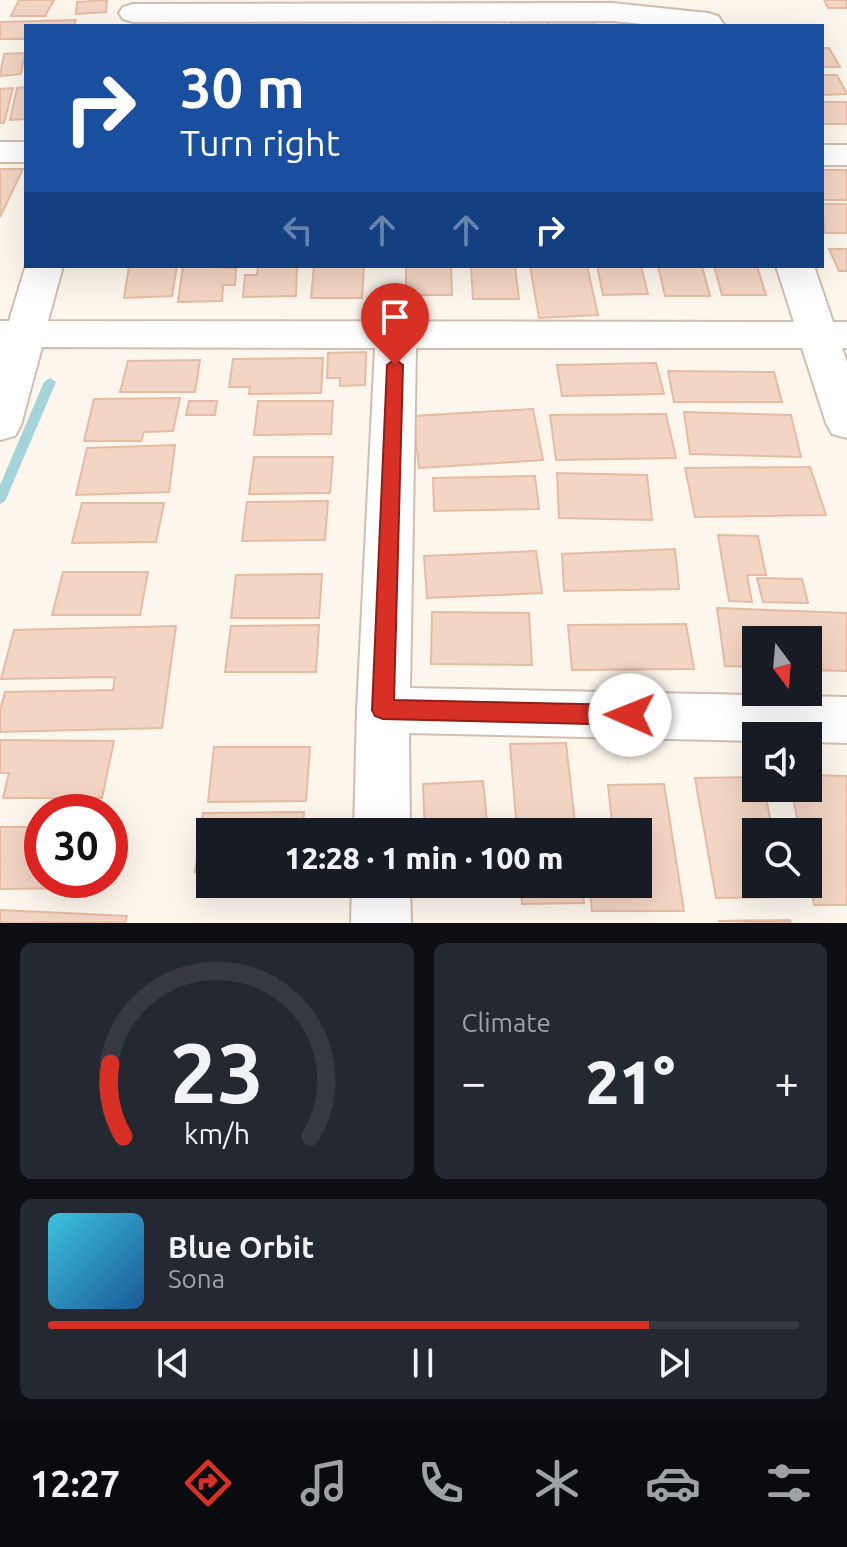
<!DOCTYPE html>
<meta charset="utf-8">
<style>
:root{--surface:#171b24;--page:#242831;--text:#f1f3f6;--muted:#9ea1a6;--line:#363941;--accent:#d93025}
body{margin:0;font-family:Ubuntu,sans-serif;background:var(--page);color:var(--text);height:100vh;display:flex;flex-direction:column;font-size:30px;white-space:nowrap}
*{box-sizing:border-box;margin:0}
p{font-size:26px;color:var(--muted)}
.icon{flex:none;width:44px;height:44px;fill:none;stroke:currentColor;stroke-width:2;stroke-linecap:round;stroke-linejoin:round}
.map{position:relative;height:923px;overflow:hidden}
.side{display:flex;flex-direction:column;gap:20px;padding:20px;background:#0d0f14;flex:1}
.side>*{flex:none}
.hud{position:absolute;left:24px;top:24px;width:800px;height:244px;border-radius:0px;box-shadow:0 8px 32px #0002;background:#1a4fa0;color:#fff;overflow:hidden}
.needle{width:52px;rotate:164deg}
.fabs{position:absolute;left:742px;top:626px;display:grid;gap:16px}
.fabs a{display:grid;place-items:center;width:80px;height:80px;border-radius:0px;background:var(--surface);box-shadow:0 8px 32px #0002;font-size:40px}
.speed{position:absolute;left:24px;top:794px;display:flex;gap:16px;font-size:40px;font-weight:700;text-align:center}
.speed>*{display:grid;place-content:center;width:104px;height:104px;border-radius:50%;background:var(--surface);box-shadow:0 8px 32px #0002;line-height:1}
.speed .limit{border:12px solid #d22;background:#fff;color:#111}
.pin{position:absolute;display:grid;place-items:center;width:68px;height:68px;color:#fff;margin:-82px -34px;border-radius:50% 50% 50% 0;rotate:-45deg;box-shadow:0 0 8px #0007}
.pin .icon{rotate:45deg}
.me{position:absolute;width:88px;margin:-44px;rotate:271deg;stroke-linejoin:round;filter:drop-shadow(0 0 6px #0008)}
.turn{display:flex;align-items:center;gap:28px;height:168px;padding:0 24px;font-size:36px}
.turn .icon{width:104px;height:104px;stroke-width:2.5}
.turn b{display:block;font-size:56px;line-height:68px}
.lanes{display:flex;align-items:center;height:76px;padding:0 24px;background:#0003;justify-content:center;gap:40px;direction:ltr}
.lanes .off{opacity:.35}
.big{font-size:60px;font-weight:800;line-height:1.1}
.side .widget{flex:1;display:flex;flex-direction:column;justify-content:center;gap:12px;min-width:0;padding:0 28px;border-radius:12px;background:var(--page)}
.side .dial{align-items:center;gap:0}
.dial svg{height:208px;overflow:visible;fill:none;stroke:var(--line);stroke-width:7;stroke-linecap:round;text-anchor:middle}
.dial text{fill:var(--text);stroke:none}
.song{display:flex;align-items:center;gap:24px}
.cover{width:96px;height:96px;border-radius:12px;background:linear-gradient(135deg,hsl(190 70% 55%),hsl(210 70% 35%))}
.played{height:8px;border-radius:4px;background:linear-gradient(90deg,var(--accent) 80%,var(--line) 80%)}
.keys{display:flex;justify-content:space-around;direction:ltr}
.heat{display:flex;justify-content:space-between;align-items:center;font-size:44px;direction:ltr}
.side .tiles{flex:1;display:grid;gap:20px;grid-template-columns:1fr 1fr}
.widget:last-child{grid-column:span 2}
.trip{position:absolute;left:196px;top:818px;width:456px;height:80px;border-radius:0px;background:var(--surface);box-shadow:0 8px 32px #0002;font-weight:800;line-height:80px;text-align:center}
.tab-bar{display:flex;height:128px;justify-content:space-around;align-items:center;background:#090b0e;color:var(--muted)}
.tab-bar .icon{width:56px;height:56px}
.tab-bar .on{color:var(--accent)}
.tab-bar b{font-size:36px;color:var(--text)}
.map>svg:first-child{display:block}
</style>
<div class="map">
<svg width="847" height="923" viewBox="0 0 847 923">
<rect width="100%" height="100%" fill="#fdf6ec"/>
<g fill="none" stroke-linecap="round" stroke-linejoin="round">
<!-- stream -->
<path fill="#a5d3da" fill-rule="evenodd" d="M50,378L56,382L6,499L4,502L0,504V485L44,382Z"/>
</g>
<!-- building -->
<path fill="#f3d5c3" stroke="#e6bba3" stroke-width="2" d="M19,0H54L45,16H11Z
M107,0L106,12L76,14L77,2Z
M824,0H847V8H828Z
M548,19L550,26H512L511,20Z
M76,20L74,26H26V39H0V22Z
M553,20H593L595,26H555Z
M822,48H829L840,67H822Z
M25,53L21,74L0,76L4,54Z
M822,75H837L847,94L822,95Z
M26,87V119L10,120L17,88Z
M13,88L4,123H0V89Z
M822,102H847V124H822Z
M0,169H23L0,217Z
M822,170H847V200H822Z
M822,204H847V233H825Z
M829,249H847V271H839Z
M129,266H177L172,296L124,298Z
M183,266L236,268L235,285H223L222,301L178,302Z
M258,266H297L296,296L243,297L245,275H257Z
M314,266H364L362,298H311Z
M406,266H451L452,295H406Z
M471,266H515L519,299H473Z
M530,266H587L598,315L539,318Z
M597,266H641L648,294L603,295Z
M658,266H702L710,296H665Z
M714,266H757L766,295H722Z
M366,352L365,385L340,386V378H327L328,353Z
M323,358L321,393L249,394L250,387H229L233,359Z
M200,360L195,392H120L128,361Z
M656,363L664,394L562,396L557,365Z
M668,371L774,372L782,402H674Z
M180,398L173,431L144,432L141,441H84L94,399Z
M189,401H217L215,415H186Z
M258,401H333L331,434L254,435Z
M533,409L543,460L419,468L413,416Z
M684,412L791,415L801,457L690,454Z
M666,414L676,458L556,460L550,415Z
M175,445L169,492L76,495L87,448Z
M254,457H333L330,493L249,494Z
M810,467L826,515L695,517L685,468Z
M557,473L647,475L652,520L559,518Z
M535,476L539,509L434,511L433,478Z
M328,501L325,540L242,541L247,502Z
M82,503H164L156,542L72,543Z
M718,535L758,536L766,575H747L752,602L729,601Z
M675,549L679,589L564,591L562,554Z
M536,551L542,593L427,598L424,556Z
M63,572H148L140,615H52Z
M322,574L319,618H231L236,575Z
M757,578L802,579L808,603L763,602Z
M717,608L847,613V671L808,670V640H756V667L725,666Z
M432,612L529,613L532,665L431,664Z
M686,624L694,669L572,670L568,625Z
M319,625L316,672H225L231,626Z
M176,626L162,728L0,732V710L5,692L113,690L115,677L1,679L14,630Z
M0,740L114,741L102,798H3L9,773H0Z
M566,743L576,832H517L510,744Z
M214,747H310L306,801L208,802Z
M808,775L847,776V905H814L808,872V832H800L791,788H808Z
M756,777V788H764L773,832H756V884H784L787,897L716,898L695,778Z
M483,781L488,832H425L423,784Z
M664,784L684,911H592L589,884H638V832H613L608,785Z
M304,812L302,832H210V872H195L203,813Z
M0,827H42V880H85L84,888L0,889Z
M520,884H582L584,903L522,904Z
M0,910L127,916L125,923H0Z
M790,920L791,923L718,921Z"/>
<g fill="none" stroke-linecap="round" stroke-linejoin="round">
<defs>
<path id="street" d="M612,3L708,13L718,16L725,26H663L612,21L133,22L123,19L119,13L123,7L133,4Z
M0,142H26V162H0Z
M822,145H847V165H822Z
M26,265L63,266L48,321L794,322L776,266H814L833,322H847V348H842L847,362V438L832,434L826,423L802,348H416L410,688L847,697V743L808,742V736H756V741L409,733L410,832H354L357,710L375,348L42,347L21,425L15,436L0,440V321H9Z
M352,884H410L411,923H351Z"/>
</defs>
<!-- street casing -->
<use href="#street" stroke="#d1beb0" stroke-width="4"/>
<!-- street -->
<use href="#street" fill="#fff" fill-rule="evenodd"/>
</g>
<!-- route -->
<path fill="#d93025" stroke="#8d1f18" stroke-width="2" d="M395,359L403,365L394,700L630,705L638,708L641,715L638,722L630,725L383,719L375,716L372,710L387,365Z"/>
</svg>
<div class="fabs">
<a><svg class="needle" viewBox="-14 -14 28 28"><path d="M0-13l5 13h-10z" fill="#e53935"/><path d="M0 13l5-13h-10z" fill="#9ea1a6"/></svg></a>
<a><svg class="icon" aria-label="sound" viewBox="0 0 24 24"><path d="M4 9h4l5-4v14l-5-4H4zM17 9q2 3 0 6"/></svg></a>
<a><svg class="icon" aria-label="search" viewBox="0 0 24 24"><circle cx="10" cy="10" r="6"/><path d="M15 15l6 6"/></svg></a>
</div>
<div class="speed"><div class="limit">30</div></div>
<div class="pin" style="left:395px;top:365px;background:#d93025"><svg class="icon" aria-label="arrive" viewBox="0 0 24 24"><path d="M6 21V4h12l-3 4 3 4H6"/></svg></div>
<svg class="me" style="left:630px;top:715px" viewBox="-20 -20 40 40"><circle r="19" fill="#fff"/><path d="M0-13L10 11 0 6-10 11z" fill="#d93025"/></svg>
<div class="trip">12:28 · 1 min · 100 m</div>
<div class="hud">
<div class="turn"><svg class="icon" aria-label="right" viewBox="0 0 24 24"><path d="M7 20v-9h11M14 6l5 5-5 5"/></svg><div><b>30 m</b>Turn right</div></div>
<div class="lanes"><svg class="icon off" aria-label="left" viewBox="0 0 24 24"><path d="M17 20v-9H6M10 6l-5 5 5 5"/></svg><svg class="icon off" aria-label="ahead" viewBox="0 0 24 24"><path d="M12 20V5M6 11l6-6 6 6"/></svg><svg class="icon off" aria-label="ahead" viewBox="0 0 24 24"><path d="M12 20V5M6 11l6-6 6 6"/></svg><svg class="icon" aria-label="right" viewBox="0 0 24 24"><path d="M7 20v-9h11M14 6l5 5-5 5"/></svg></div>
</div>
</div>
<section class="side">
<div class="tiles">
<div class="widget dial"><svg viewBox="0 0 100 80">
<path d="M14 69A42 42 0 1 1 86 69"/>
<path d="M14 69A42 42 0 0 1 9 41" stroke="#d93025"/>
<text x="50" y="56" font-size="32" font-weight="700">23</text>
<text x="50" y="72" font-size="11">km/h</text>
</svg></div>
<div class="widget"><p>Climate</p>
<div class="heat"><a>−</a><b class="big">21°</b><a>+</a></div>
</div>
<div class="widget">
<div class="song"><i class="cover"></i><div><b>Blue Orbit</b><p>Sona</p></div></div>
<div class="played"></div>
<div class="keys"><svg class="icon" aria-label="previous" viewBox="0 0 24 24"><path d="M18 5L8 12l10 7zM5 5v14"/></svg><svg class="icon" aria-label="pause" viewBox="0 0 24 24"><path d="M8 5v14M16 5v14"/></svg><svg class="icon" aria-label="next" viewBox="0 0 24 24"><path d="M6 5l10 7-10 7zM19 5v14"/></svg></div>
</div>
</div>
</section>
<nav class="tab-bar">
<b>12:27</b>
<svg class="icon on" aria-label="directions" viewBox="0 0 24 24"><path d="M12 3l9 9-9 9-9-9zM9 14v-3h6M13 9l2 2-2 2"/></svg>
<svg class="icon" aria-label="music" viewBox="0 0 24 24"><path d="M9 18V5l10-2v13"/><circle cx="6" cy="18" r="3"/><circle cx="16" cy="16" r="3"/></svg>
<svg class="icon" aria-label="phone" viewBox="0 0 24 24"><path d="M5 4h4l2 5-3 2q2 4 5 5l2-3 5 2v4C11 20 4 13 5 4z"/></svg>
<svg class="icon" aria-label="climate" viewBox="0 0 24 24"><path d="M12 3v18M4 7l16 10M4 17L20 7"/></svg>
<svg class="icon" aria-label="car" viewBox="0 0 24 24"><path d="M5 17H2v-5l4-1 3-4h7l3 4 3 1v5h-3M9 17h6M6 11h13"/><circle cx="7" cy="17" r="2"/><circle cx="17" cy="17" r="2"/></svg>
<svg class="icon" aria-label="filters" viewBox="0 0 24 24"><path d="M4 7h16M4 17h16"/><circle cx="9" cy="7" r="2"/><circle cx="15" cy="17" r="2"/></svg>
</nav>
